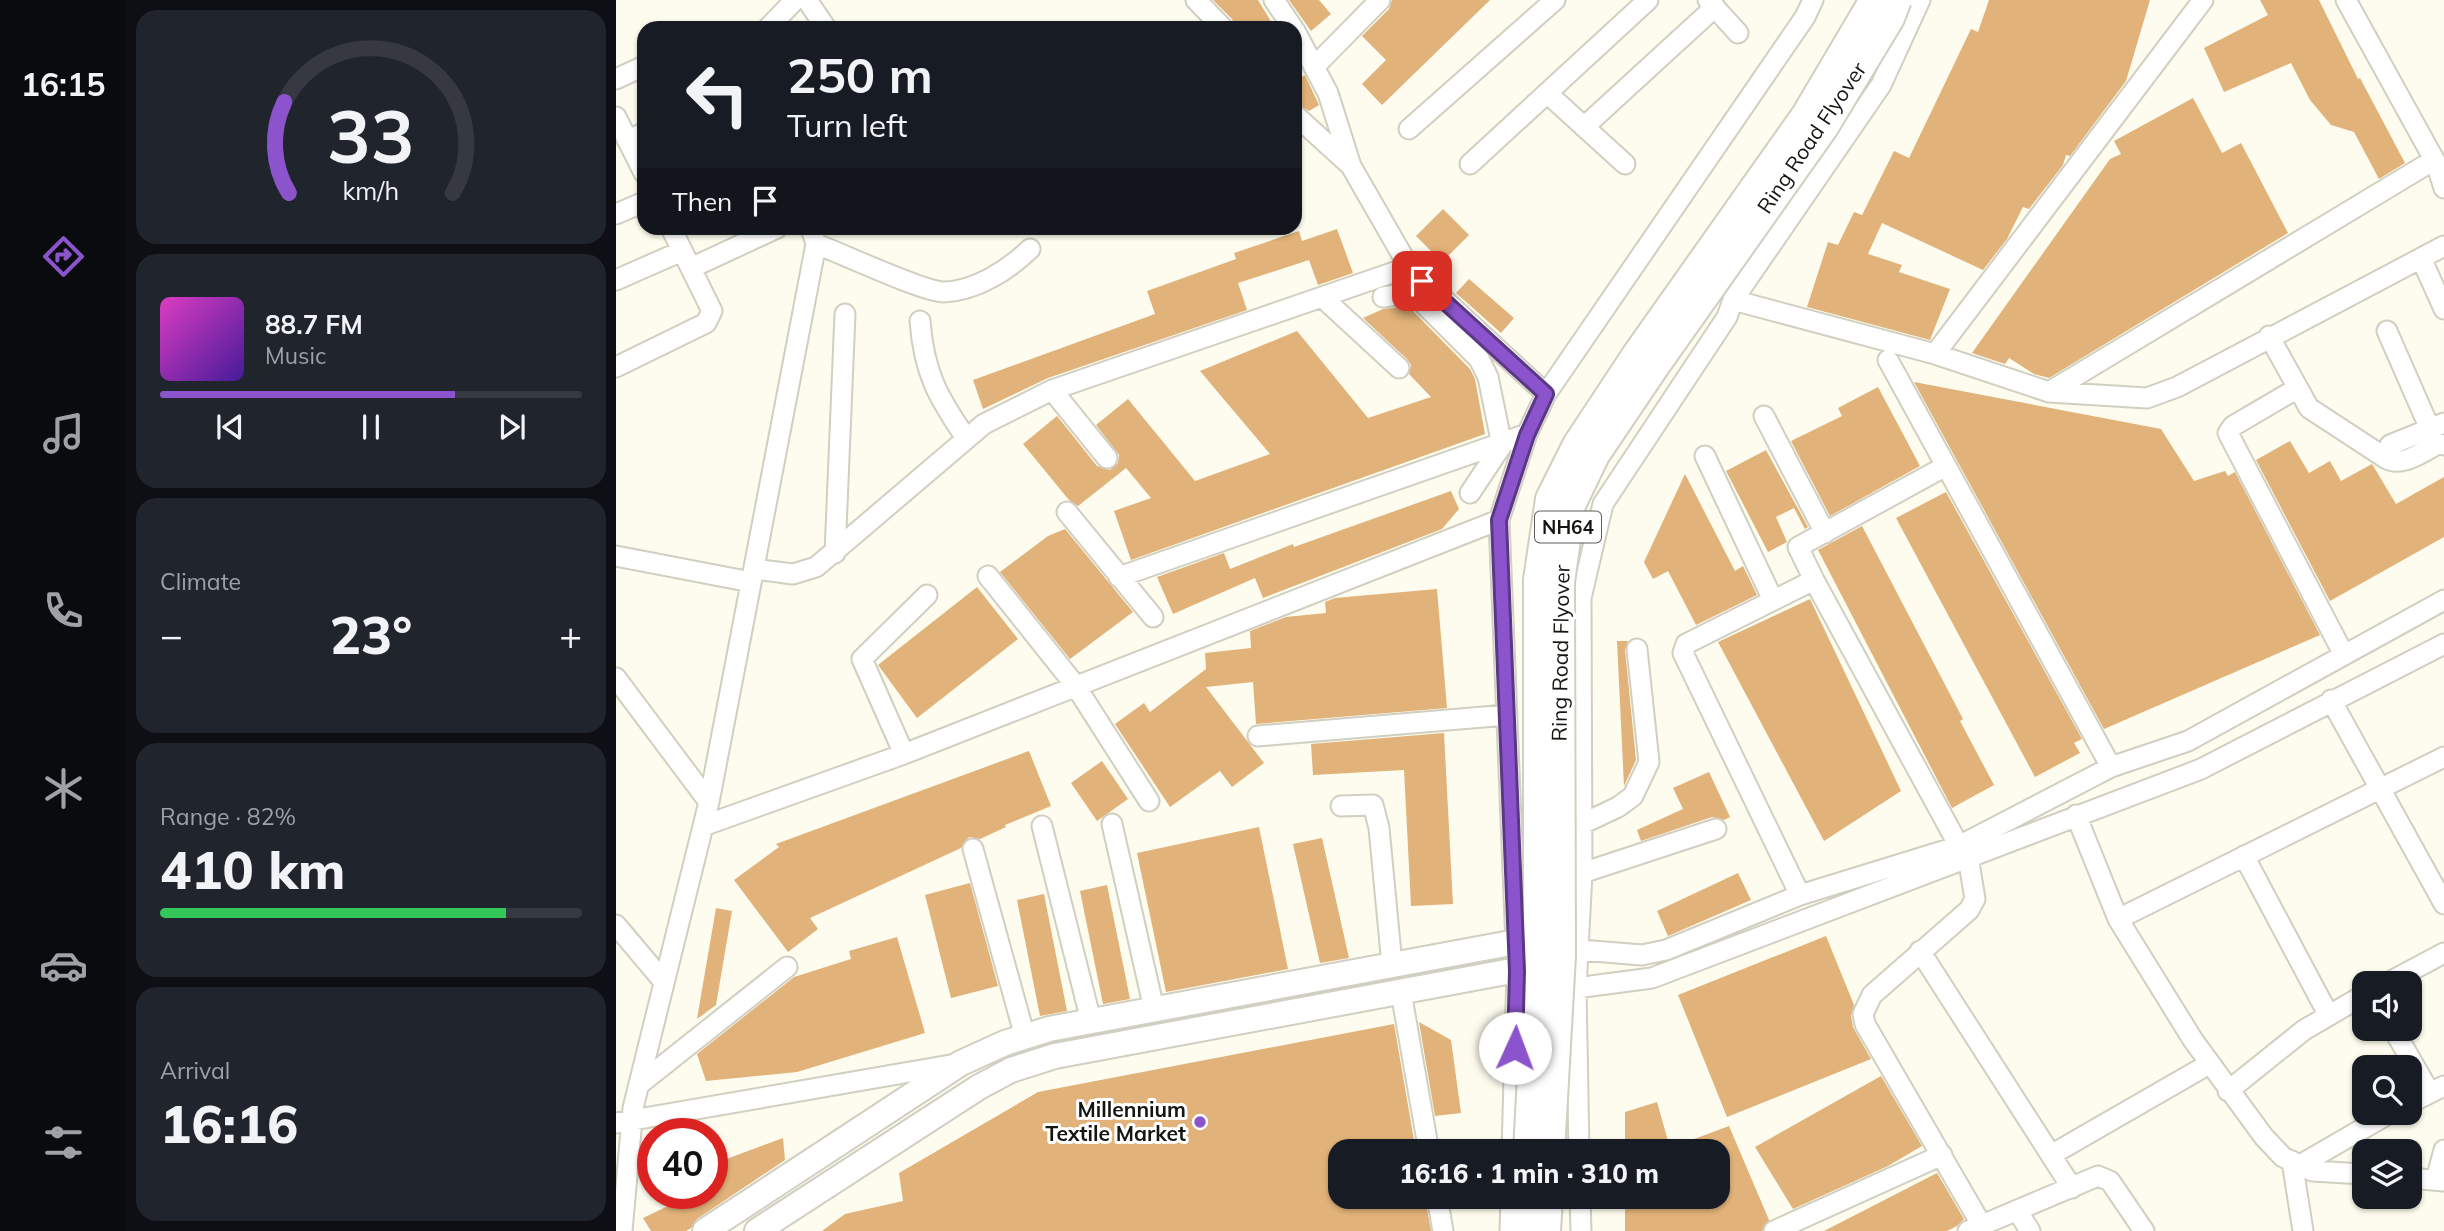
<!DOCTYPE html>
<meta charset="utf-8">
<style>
:root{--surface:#171b24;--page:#20242c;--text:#f1f3f6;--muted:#9ea1a6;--line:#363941;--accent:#8c54cc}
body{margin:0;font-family:Mulish,sans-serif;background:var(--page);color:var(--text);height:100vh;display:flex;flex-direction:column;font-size:26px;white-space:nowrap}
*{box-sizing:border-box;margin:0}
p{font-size:23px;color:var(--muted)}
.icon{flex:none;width:38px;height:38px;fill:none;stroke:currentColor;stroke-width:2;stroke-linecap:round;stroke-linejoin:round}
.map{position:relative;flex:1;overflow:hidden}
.details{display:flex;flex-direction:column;gap:10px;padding:10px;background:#0d0f14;width:490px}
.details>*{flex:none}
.top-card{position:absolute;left:21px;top:21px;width:665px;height:214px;border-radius:21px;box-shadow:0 2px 5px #0004;background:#171b24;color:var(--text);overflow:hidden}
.controls{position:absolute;left:1736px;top:971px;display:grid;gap:14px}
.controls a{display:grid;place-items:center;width:70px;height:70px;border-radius:14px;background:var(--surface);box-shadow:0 2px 5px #0004;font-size:35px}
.speed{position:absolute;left:21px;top:1118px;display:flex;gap:14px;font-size:35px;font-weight:700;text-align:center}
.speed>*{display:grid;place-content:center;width:91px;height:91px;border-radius:50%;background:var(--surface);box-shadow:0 2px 5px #0004;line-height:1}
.speed .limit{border:10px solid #d22;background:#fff;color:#111}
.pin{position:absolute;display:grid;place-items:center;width:60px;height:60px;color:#fff;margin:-30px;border-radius:14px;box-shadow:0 4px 10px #0006}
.me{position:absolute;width:77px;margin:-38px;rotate:2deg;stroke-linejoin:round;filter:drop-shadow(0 0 5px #0008)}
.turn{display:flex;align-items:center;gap:24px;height:147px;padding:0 35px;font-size:32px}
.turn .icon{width:91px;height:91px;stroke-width:2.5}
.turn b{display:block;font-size:49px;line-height:60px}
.then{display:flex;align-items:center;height:66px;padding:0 35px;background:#0003;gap:14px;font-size:26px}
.big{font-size:52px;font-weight:800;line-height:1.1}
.details .tile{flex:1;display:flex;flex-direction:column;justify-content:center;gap:10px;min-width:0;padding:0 24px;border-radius:21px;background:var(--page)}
.details .dial{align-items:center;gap:0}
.dial svg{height:182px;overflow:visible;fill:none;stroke:var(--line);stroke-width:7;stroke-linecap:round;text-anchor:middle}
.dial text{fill:var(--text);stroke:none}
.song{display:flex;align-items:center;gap:21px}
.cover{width:84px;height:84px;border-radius:10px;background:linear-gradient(135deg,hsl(310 70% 55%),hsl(260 70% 35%))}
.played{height:7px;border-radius:4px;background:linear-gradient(90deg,var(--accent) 70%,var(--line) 70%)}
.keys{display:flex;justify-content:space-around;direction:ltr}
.heat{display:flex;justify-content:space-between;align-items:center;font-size:38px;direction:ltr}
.charge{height:10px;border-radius:5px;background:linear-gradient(90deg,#34c759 82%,var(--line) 0)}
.trip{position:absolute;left:712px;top:1139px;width:402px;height:70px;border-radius:21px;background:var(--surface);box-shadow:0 2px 5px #0004;font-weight:800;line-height:70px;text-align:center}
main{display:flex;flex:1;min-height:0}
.dock{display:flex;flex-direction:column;width:126px;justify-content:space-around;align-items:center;background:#090b0e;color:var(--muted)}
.dock .icon{width:49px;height:49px}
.dock .active{color:var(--accent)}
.dock b{font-size:32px;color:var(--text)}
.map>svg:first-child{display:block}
</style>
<main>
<nav class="dock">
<b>16:15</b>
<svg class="icon active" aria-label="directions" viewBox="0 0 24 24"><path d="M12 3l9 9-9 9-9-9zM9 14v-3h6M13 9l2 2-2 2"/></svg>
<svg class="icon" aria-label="music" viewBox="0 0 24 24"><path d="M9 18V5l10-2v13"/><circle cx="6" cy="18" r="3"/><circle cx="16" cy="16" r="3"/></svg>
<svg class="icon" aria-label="phone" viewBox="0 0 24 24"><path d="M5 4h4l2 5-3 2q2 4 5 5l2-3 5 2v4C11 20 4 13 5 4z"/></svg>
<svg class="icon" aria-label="climate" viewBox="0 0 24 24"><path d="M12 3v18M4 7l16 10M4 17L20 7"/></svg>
<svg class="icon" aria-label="car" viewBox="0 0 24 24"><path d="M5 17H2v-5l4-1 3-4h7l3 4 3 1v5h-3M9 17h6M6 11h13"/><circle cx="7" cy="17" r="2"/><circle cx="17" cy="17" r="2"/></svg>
<svg class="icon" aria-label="filters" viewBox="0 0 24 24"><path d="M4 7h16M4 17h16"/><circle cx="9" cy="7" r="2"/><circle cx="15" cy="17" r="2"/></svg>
</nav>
<section class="details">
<div class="tile dial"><svg viewBox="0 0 100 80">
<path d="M14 69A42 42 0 1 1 86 69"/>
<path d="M14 69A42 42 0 0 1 12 29" stroke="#8c54cc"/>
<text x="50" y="56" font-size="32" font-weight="700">33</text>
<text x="50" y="72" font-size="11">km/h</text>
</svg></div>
<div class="tile">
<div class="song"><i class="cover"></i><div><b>88.7 FM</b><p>Music</p></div></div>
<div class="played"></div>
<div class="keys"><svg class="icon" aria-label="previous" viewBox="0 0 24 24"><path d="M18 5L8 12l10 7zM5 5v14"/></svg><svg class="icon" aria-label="pause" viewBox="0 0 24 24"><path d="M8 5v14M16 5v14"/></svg><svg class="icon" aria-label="next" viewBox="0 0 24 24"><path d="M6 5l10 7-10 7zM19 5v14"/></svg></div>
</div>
<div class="tile"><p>Climate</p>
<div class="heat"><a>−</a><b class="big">23°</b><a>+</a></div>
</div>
<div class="tile"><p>Range · 82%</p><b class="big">410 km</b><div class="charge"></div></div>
<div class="tile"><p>Arrival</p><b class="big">16:16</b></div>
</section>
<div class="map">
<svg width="1828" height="1231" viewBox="0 0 1828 1231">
<rect width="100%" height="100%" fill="#fdfcee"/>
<!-- building -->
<path fill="#e1b279" d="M597,0H642L659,28H619L616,19Z
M673,0H703L715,14L695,31Z
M776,0H874L766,105L746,84L770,60L746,36L773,9Z
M1373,0H1534L1510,81L1454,156L1450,155L1447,165L1413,209L1407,207L1391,239L1367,270L1266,223L1252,254L1286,265L1283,272L1334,289L1314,340L1191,307L1212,242L1222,245L1238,212L1246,215L1278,151L1293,158L1355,29L1362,32Z
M1644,0H1703L1742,79L1744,78L1789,163L1763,179L1738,132L1715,125L1694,100L1675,63L1608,92L1588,48L1652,15Z
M689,75L703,105L693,111L679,103V81Z
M1577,98L1606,153L1625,143L1672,233L1433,378L1418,374L1393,358L1389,364L1356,353L1494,159L1505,154L1498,141Z
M827,209L853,235L826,262L800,236Z
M721,229L737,273L702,285L693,260L622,283L631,310L432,378L367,409L357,380L539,314L531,291L620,259L618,253L683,231L686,241Z
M853,279L898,318L885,333L840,293Z
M792,306L854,369L859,379L869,434L515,560L498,511L535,498L510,468L462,506L453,500L407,444L441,416L481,466L494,470L502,463L503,455L480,425L512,399L579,481L654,454L584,371L681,331L752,418L815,397L793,374L795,365L791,359L747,318L767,309Z
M1298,382L1545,429L1578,481L1609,471L1612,476L1619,472L1704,635L1488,729Z
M1262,387L1304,466L1214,516L1175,441L1226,416L1222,408Z
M1674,441L1693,473L1714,461L1725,481L1756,464L1780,504L1828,477V537L1714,601L1640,460Z
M1150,450L1192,527L1189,529L1178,508L1160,517L1171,542L1152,552L1110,471Z
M1069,474L1119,571L1127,566L1141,595L1080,625L1052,571L1037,579L1028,562Z
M835,491L843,509L826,529L647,598L639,578L557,614L541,577L608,553L614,569L677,544L678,547Z
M1330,492L1466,739L1458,743L1464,753L1419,777L1280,518Z
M1246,526L1347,719L1344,721L1378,785L1336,808L1202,550Z
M449,529L517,612L454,659L384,572L432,536Z
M361,587L402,639L301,718L262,665Z
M821,589L831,708L640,724L637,682L590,687L648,763L616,787L604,771L554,807L499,724L528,703L534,712L590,669L589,653L635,648L634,631L670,617L710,613L709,602L719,598Z
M1194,599L1285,791L1208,841L1102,642Z
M1001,641H1012L1009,650L1020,760L1008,786Z
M828,733L837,904L795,906L788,770L697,775L695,744Z
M413,751L435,806L389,825L390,827L364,839L353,837L345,848L194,918L202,929L172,952L118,880L163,847L160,844Z
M486,761L512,799L481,821L455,783Z
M1093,772L1114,817L1108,820L1096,817L1025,841L1021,830L1067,809L1057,788Z
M643,827L672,969L550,992L521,853Z
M706,838L733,958L704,963L677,844Z
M1122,873L1135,900L1052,936L1041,911Z
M354,883L382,986L335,998L309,895Z
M491,885L514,999L487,1004L464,891Z
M428,894L451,1011L424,1016L401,900Z
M100,908L116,911L100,1005L81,1019Z
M1210,936L1238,1005L1235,1016L1237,1027L1255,1059L1111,1117L1062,995Z
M281,937L309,1033L181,1072L90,1081L81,1054L178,977L235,959L233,951Z
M803,1022L835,1040L845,1113L819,1116Z
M778,1024L800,1152H724V1197H809L815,1231H206L229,1214L287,1201L283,1173L422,1092Z
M1265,1076L1306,1146L1272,1166L1177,1209L1139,1147Z
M1041,1102L1054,1148L1113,1126L1153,1220L1146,1231H1009V1197H1102V1152H1009V1112Z
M167,1138L169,1160L81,1219L75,1228L70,1231H35L27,1218L77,1194H96V1177L113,1158Z
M1321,1173L1348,1219L1341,1226L1331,1231H1208Z"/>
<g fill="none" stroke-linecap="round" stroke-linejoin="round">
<defs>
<path id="minor" d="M191,0L210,28
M580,0L607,28
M658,0L677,28
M1092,0L1122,33
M1730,0L1820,163L1828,188
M152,28L179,0
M679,31L712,93L735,166L793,267L930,394
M698,67L764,0
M0,79L28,66
M931,93L1009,164
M679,115L734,165
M0,117L28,173
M968,127L1099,7
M793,129L939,0
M11,140L28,133
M854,164L1032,0
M0,214L28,202
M200,244C225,253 307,292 328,292C360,291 392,270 414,249
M1805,258L1828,309
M75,268L161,228
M0,280L66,251
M706,297L783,368
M767,297L794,293L801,297L863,359L872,377L886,445L854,493
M1117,300L1319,354L1433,392L1531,398L1561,387L1828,246
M304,321C308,372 321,396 350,438
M1771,331L1814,429
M1653,336L1693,408L1771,459C1787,467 1806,452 1822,444L1828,445
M1319,354L1587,0
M1272,360L1495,767
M0,367L90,323L96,311L55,228
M1680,389L1617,426L1612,433L1728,655
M436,390L491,458
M1433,392L1818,160
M1148,416L1209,533
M1774,445L1828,423
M1089,456L1157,600
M451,512L537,617
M219,553L229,314
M0,556L135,582
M138,569L177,574L200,567L368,424L436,390L793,267
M372,576L459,685L533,801
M503,577L911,434
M1198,580L1343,846
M0,678L93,802
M1715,700L1828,904
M642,736L891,715
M288,754L246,659L311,595
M725,806L757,805L763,828L776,965
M1460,815L1502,919L1577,1040L1648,1137L1667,1157L1696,1171L1748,1174
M496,824L538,1009
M966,824L1002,807L1017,796L1033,762L1021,649
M87,826L288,754L883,520
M426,826L475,1021
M357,849L409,1037
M1628,856L1712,1014
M1352,857L1359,899L1353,910L1256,995L1247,1014L1249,1024L1365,1224
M966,873L1100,829
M1184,895L1067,653L1070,644L1198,580L1182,547L1328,467
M1502,919L1828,757
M0,925L48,982
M952,949L1026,955L1050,950L1184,895L1343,846L1495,767L1572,741L1828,600
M1304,951L1456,1188
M1770,984L1828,953
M951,985L960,988L1036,978L1585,769L1828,644
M785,992L813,1152
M1780,1034L1814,1093
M25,1083L171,967
M1612,1091L1688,1030L1748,995
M1794,1103L1828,1086
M0,1123L340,1064
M896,1152L901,970L883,520L911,434L930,394L1189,17L1197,0
M963,1152L960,988L966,873L965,598L987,504L1111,317L1117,300L1265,85L1304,0
M1435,1155L1593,1064
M1676,1161L1687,1231
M1684,1165L1774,1113
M1794,1178L1828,1181
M1820,1180L1828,1150
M821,1197L827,1231
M964,1197L965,1231
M1401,1210L1414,1231
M6,1231L17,1108L93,802L200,244L195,228
M894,1231L895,1197
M1158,1231L1326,1155
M1352,1231L1482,1176L1494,1181L1528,1231"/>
<path id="major" d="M89,1231L345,1063L389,1043L433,1029L900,942
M141,1231L363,1087L395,1070L439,1056L901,970"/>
<path id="highway" d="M908,1231L910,1197
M930,1231L932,1197"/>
</defs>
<!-- minor casing -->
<use href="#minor" stroke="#d0cfc1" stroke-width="23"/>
<!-- major casing -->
<use href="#major" stroke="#d0cfc1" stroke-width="28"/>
<!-- highway casing -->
<use href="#highway" stroke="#d0cfc1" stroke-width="32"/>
<!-- minor -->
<use href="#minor" stroke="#fff" stroke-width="19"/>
<!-- major -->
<use href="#major" stroke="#fff" stroke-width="24"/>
<!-- highway -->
<use href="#highway" stroke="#fff" stroke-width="28"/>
<defs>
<path id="highway-bridge" d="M912,1152L922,959V580L934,499L961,445L1021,354L1190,115L1258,0
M934,1152L945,956L944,582L955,505L979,455L1039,366L1208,127L1274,18L1281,0"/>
</defs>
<!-- highway-bridge casing -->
<use href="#highway-bridge" stroke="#d0cfc1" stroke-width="32" stroke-linecap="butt"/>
<!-- highway-bridge -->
<use href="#highway-bridge" stroke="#fff" stroke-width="28"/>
</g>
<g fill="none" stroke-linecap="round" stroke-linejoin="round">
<defs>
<path id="route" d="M806,281L930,394L911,435L883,520L901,971L899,1048"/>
</defs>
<!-- route casing -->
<use href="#route" stroke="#5b3785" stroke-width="18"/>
<!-- route -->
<use href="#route" stroke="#8c54cc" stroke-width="12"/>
</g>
<!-- markers -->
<circle fill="#8c54cc" stroke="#fff" stroke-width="2.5" cx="584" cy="1122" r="7"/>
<g text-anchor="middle" stroke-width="6" stroke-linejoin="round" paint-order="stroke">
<!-- shield labels -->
<rect fill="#fff" stroke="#5c5c58" stroke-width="2" x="919" y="511.5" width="66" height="31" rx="5"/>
<g font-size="19" font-weight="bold" fill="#161611">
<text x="952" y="534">NH64</text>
</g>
<!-- street labels -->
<g font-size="21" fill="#161611" stroke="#fff">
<text transform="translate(1196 138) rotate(-56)" y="7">Ring Road Flyover</text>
<text transform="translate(945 653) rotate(-89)" y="7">Ring Road Flyover</text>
</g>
<!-- poi labels -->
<g font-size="21" font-weight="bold" fill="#161611" stroke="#fff" text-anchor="end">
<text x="570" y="1117">Millennium<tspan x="570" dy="24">Textile Market</tspan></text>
</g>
</g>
</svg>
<div class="controls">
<a><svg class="icon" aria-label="sound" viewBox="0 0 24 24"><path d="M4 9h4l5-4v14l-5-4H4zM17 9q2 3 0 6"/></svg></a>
<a><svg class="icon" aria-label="search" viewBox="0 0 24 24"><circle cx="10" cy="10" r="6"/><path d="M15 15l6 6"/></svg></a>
<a><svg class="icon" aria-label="layers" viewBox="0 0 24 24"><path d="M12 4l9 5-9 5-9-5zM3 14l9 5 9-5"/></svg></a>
</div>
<div class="speed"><div class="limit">40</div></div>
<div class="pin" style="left:806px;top:281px;background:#d93025"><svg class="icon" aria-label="arrive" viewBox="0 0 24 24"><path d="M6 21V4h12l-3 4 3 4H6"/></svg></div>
<svg class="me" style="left:899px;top:1048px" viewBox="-20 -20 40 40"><circle r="19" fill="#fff"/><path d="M0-13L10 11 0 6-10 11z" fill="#8c54cc"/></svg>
<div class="trip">16:16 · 1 min · 310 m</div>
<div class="top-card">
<div class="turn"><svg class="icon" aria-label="left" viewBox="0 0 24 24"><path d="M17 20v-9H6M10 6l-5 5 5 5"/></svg><div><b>250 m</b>Turn left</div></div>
<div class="then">Then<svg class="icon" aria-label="arrive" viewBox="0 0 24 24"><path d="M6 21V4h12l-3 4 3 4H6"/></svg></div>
</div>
</div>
</main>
